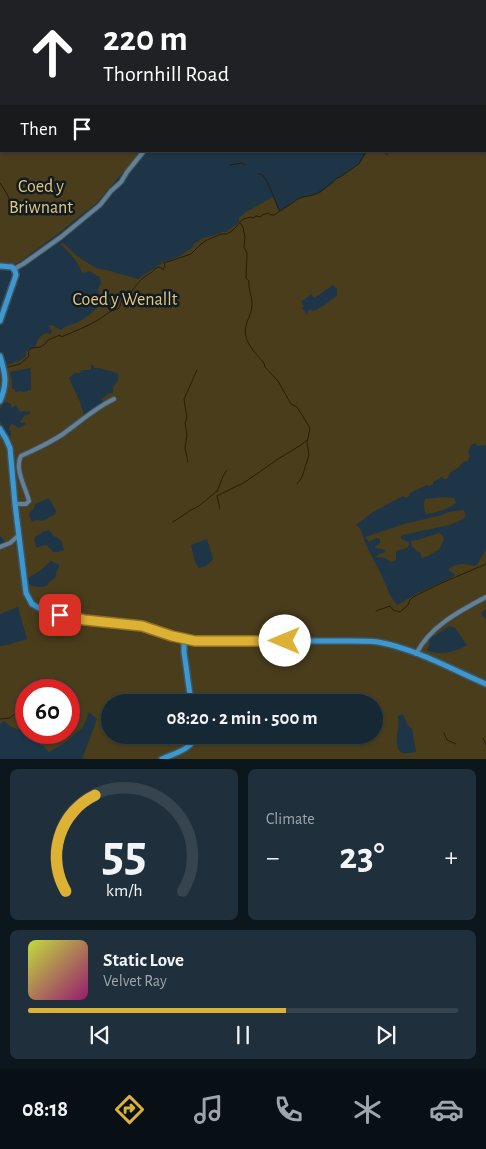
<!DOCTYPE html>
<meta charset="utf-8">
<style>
:root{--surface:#162834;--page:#1f303c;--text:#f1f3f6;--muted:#9ea6ac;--line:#35444f;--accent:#ddb133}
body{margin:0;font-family:"Alegreya Sans",sans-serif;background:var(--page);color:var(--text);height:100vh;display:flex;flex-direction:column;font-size:19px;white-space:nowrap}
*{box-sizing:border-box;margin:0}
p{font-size:16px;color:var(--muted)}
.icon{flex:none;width:28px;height:28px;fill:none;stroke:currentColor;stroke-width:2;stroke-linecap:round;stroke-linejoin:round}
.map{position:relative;height:759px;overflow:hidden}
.panel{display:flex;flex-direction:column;gap:10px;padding:10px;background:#0c161d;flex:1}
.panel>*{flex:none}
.banner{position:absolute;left:0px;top:0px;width:486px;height:152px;box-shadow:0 1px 4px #0004,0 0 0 1px var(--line);background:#202124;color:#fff;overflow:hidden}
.speed{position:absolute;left:15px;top:679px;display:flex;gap:10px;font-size:25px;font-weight:700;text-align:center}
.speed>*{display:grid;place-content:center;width:65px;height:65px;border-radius:50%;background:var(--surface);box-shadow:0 1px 4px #0004,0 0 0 1px var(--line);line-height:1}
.speed .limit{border:8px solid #d22;background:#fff;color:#111}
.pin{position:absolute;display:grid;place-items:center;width:42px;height:42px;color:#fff;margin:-21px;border-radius:10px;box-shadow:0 2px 8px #0006}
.me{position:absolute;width:55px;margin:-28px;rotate:270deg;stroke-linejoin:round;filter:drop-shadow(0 0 4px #0008)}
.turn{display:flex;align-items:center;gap:18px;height:105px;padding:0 20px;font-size:22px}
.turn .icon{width:65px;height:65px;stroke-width:2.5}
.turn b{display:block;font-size:35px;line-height:42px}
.then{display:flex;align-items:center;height:48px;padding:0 20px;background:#0003;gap:10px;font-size:19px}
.big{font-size:38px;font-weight:600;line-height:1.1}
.panel .tile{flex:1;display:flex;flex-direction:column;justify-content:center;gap:8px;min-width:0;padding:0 18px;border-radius:8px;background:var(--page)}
.panel .dial{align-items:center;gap:0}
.dial svg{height:130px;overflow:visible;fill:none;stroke:var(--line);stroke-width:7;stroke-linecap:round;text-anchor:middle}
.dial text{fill:var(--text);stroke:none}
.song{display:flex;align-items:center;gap:15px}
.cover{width:60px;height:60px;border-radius:8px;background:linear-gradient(135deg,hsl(70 70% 55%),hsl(320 70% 35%))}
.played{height:5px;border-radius:2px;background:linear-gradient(90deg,var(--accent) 60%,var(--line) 60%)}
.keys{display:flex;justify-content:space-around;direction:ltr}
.heat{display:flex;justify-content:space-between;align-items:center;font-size:28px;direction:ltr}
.panel .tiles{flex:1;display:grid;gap:10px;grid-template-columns:1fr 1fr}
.tile:last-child{grid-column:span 2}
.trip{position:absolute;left:101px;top:694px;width:282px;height:50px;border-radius:25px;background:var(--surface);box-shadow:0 1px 4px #0004,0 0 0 1px var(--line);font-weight:600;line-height:50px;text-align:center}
.tab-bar{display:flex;height:80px;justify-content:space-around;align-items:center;background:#091015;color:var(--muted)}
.tab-bar .icon{width:35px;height:35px}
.tab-bar .current{color:var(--accent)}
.tab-bar b{font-size:22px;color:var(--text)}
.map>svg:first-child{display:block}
</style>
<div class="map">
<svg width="486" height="759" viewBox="0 0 486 759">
<rect width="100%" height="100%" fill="#1d3546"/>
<!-- green -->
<path fill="#493d1c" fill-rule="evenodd" d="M0,0H218L217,1H1V151H141L97,203L72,222L63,230L18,263L14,264H0Z
M225,0H486V445L477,446L476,443L471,445L468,452L470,456L468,461L463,462L459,467L450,473L447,479H443L442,477L433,482V484L430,486L427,485L410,493L409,496L407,498L403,496L373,512L356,525C362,529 362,535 365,542C369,553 376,563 381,574C386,584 389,596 397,605L418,593L453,577L455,574L449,571V569C456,563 466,563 474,566L477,565L486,549V609L482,612C481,615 483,617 486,619V759H82L97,719L89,712L83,727L66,742L49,752L32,734L28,733L69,732V690H26V732L11,727L4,721L0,724V646L7,645L27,639L18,607L0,614V549L7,546V543L4,541L0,535V421L3,429L10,437L11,435V432L9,430L10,425L12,424L19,428L26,424L25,422L21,423L20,421L25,415L30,414V412L29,410L27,412L23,411L20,412L16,405L12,408L10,403L3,402L0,409V365L12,364L16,361L18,362L26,356V351C27,350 33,348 34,348C39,343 34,339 46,333L50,334L52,331L48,326L52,325L61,330C67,325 70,325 76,323C87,318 94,310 103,303C99,297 96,289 101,283L99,276H97L90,271L82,273C78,261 69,252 60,244L63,243L77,256L96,268L106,270L138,279L162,263L178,257L192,248L195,243L203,238L215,235L222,232H226L239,222V218L246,212L273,197L279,211L294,202L296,199L320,193L333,183L336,179L342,176L361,162L367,151H485V1H225ZM333,285L337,289V296C336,296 326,304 323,306H322L315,311L314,309L313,312L311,309L307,312L308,314L307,315L302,308L304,306L301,302L311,294L314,298ZM91,365L94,366V368H99L117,373C121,378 116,383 113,387V393H110L101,399L104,402L84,416L80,402L69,378L75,373H80L81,370H91ZM30,368C31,372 31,385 31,390L23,392L21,391L16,392L14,389H12V380L10,372ZM49,498L56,511L55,514L43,521L36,520L32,522L29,515L30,512L34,508L35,504ZM49,530L54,536L61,540L64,550L57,552H53C48,545 46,543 37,548C35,545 34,541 35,537L39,534L40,535L43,532ZM207,539L213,559L206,566L199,568L195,562L191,545ZM51,561L59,565V567L56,573V577L49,582L47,586L38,587L32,586L28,583L27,579L41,570ZM449,626L455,628L467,645C456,652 439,656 427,650L430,642L429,641L431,637L436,635ZM110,702H375V735H110ZM403,714L407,724L412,729L416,752C412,752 406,754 403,753C394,750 397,736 398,729C399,725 398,721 398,716Z
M443,497L454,498L456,503C448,509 436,513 426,514C424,510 423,504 425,499Z
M463,510L465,512L466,516C461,521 455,523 449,525L403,535L401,536V539L409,542V545L407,548L396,551V560L391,562L385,558L377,557L376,556L379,554L385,552L386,550L375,548L376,546L380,543V539L376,538L369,542L365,537L404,524L442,515L448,512Z
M440,533L444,537V539L439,550C432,552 430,557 422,558L420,553L412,547L411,541C415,540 420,540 424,538C429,536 434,534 440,533Z"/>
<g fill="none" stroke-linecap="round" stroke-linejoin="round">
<!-- stream -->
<path stroke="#291f04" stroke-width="1" d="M465,1V0
M0,35L1,37
M0,71L1,70
M0,72L1,79
M386,151L387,155
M230,165L242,163L245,165
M258,174C259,174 261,174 262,175C267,178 276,203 279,210
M0,183L7,194L14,210
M239,222L243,227L245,237L244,247L247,253L246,278L249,281C248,290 253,298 252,307C251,314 247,320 246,326C242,340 255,353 264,363L265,367L278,381L291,404L297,407L310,428L307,443L309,455L302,477L297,484
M8,367L20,364L29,356L28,351L32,348L40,347L45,344L48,340L60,335L61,337C73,332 86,327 98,320C105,316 110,310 118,309L120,306L122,299C132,294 135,285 143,278C148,274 152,273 156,268L160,267L163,270L165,266L164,263L191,254L201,244L207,240L221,234H227L233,230L243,219L251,217L253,218L256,216L261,217L262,215L268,213L271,215H274L294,202C300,196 306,197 313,195C322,192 330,184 337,178L340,177L359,164L366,151
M188,462L185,448L187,435L185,423L187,418L184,399L197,370
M217,492L223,476L227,470
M217,496L245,482L278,459L301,445L307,440
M217,496L220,509
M173,522L191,510L199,506L217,491
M376,611L390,606L393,610L400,612L408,605L410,600L413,597L437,585L486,564
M58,690L60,689L62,690
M0,719L10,718C15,713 18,713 24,714L26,713
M444,733L447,740L456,744
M483,738L486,745"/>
<defs>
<path id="minor" d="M224,1V0
M14,269L23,264L61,237L100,205L111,191L121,182L127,172L144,151
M15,504H26L29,501C26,488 14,469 21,456C36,449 50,443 63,434C80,422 95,408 114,399
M0,547L10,543L18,536
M416,654C430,626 460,611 486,597"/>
<path id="major" d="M0,266L12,267L15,271L16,275L0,321
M0,356C5,373 8,383 0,401
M0,429L6,439L10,448L15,504L26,593L32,604L46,612L85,620L142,626L172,636L195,641H351C360,641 369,641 378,642C416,649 451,669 486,684
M184,639V652L191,702
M162,759C173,754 193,749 196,735"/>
</defs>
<!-- minor casing -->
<use href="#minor" stroke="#3e5362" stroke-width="6"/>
<!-- major casing -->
<use href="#major" stroke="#3e5362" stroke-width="8"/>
<!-- minor -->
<use href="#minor" stroke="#657f93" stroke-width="4"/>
<!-- major -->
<use href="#major" stroke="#3c98ce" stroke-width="5"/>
</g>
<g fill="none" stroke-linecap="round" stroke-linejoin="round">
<defs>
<path id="route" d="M60,615L85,620L142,626L172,636L195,641H285"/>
</defs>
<!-- route casing -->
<use href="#route" stroke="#907321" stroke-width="12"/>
<!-- route -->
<use href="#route" stroke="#ddb133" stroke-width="9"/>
</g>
<g text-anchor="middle" stroke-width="5" stroke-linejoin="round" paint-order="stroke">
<!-- park labels -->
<g font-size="18" fill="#e6c778" stroke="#111b23">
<text x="41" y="192">Coed y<tspan x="41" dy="21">Briwnant</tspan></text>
<text x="125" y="305">Coed y Wenallt</text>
</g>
</g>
</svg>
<div class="speed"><div class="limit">60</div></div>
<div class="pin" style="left:60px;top:615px;background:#d93025"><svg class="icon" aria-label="arrive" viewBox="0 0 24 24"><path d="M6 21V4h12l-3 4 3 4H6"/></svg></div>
<svg class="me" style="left:285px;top:641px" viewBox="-20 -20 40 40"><circle r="19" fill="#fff"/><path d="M0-13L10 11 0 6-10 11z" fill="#ddb133"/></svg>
<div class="trip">08:20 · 2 min · 500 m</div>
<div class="banner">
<div class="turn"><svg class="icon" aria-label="ahead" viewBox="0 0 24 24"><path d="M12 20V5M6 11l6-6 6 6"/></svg><div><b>220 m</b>Thornhill Road</div></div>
<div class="then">Then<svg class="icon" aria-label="arrive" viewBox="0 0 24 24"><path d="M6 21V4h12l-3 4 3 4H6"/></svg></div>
</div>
</div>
<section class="panel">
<div class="tiles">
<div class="tile dial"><svg viewBox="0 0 100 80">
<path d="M14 69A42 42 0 1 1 86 69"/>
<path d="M14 69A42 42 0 0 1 32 10" stroke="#ddb133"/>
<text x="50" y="56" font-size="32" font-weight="700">55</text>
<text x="50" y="72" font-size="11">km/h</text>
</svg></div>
<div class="tile"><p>Climate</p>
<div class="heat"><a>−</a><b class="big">23°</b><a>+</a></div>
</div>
<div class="tile">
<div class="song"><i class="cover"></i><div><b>Static Love</b><p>Velvet Ray</p></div></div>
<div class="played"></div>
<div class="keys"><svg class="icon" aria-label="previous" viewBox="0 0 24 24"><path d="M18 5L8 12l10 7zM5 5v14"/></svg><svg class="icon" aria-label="pause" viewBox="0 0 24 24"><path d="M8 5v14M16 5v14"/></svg><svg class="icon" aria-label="next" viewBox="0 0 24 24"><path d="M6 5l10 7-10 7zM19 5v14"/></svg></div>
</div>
</div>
</section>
<nav class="tab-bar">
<b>08:18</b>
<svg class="icon current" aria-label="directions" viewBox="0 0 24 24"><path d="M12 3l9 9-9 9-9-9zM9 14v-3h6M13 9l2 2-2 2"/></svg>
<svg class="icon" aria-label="music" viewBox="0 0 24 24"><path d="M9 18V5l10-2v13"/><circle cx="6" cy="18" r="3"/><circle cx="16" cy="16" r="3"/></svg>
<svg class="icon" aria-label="phone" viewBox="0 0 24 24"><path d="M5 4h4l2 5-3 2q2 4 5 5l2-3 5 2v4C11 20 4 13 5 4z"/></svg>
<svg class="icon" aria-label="climate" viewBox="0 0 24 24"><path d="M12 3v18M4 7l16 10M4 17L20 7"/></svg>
<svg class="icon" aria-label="car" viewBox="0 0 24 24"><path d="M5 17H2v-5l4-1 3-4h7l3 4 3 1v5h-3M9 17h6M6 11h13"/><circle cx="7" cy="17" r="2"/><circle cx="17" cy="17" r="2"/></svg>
</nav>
